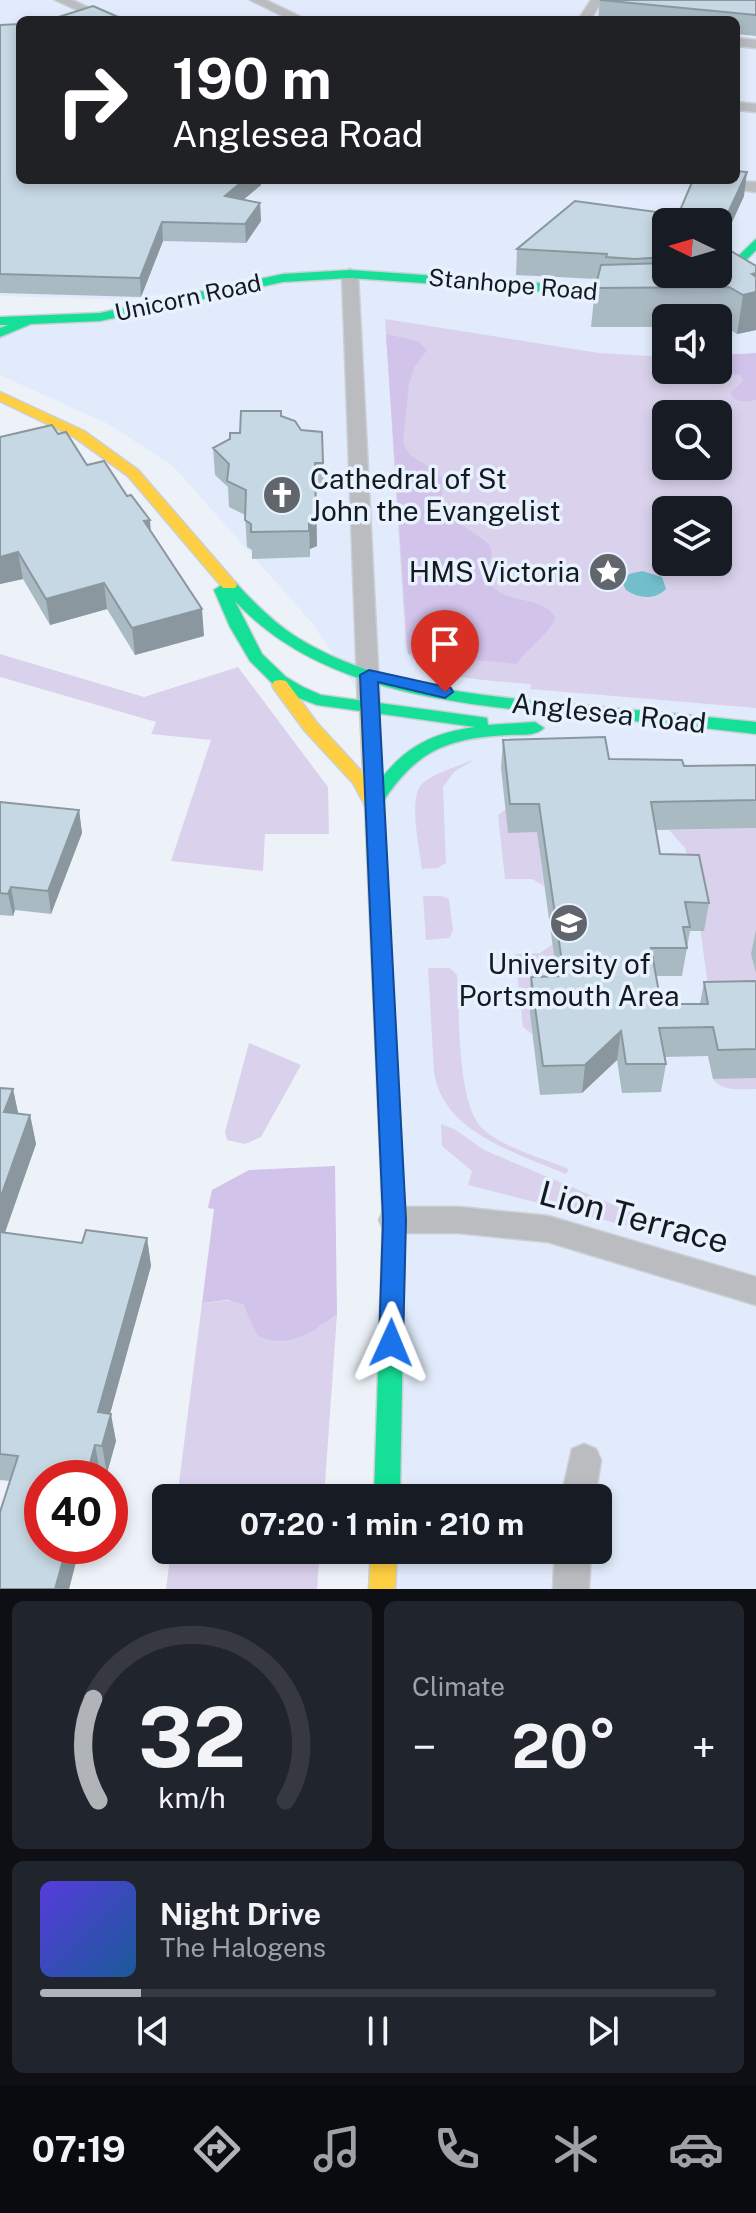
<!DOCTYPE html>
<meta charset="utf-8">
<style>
:root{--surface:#171b24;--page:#20242c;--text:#f1f3f6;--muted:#9ea1a6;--line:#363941;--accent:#b0b4b8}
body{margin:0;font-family:"Public Sans",sans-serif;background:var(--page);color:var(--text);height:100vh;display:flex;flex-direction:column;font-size:30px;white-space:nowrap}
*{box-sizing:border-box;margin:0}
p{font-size:26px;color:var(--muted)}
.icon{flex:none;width:44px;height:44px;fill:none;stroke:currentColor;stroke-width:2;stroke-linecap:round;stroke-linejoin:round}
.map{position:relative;height:1589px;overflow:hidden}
.side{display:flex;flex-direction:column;gap:12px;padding:12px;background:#0d0f14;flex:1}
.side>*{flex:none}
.hud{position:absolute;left:16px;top:16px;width:724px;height:168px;border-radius:12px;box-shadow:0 4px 12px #0003;background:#202124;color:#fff;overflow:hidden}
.needle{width:52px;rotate:275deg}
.controls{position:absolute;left:652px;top:208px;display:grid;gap:16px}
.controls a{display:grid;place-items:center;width:80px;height:80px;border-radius:12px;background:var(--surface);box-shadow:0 4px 12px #0003;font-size:40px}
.speed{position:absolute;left:24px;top:1460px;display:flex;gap:16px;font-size:40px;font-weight:700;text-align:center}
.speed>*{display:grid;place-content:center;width:104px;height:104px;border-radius:50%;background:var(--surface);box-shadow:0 4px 12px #0003;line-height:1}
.speed .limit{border:12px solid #d22;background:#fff;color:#111}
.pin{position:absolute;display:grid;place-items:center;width:68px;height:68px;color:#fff;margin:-82px -34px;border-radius:50% 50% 50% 0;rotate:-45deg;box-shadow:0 0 8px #0007}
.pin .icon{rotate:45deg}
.me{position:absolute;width:88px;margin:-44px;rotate:1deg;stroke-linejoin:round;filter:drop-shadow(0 0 6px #0008)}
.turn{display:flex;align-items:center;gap:28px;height:168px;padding:0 24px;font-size:36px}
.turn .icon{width:104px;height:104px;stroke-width:2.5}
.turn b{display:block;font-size:56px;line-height:68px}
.big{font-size:60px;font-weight:700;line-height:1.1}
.side .tile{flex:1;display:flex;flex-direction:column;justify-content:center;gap:12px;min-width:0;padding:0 28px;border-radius:12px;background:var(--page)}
.side .dial{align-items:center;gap:0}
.dial svg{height:208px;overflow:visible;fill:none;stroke:var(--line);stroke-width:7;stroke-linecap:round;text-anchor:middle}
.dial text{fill:var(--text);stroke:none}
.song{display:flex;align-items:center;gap:24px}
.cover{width:96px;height:96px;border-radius:12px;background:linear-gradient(135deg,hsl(250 70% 55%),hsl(210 70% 35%))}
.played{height:8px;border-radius:4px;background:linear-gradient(90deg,var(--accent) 15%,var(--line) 15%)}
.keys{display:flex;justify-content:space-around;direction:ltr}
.heat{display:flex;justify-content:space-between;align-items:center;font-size:44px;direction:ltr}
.side .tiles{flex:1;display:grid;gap:12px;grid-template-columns:1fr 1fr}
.tile:last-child{grid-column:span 2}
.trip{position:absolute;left:152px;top:1484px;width:460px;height:80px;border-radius:12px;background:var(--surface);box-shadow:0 4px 12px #0003;font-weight:700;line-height:80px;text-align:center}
.tabs{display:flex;height:128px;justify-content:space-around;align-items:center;background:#090b0e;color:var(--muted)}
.tabs .icon{width:56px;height:56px}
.tabs .current{color:var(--accent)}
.tabs b{font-size:36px;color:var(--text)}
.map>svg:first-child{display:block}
</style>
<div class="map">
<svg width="756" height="1589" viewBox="0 0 756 1589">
<rect width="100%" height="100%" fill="#edf2f9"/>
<!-- built -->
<path fill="#e1ebfb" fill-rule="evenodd" d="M0,0H756V1589H382L384,1550H598V1498H387L369,708L312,623L173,466L108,424L0,375V324L57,320L220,285L128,300L0,296ZM20,20H736V180H20ZM666,222H718V274H666ZM666,318H718V370H666ZM666,414H718V466H666ZM666,510H718V562H666Z"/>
<!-- green -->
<path fill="#dad2ec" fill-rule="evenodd" d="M385,319L599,353L666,357V370H718L756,353V708L530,689L531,684C503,681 413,680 406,647ZM666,414H718V466H666ZM666,510H718V562H666Z
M0,654L144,697L238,667L328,787L329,834H265L263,871L171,861L211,740L151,734L156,722L0,677Z
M475,759L454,772L443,787L446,863L437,868L422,869C420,849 407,797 423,783C436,772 459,766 475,759Z
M506,809L509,833L541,831L584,854L540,855L544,886L532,879H505L498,815Z
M756,828V1089C741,1089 722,1092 713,1079L698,1007L708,986L694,883L685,848L669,830Z
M423,896H442L449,899L453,930L449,938L426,940Z
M553,944L558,979L529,1006L532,1034L523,1027L515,954L540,953Z
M428,968H450L457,975C460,1012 456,1107 484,1130C507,1149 542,1158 569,1169L566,1174C517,1153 443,1133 434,1072Z
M249,1043L301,1065L261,1137L245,1144L227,1140L225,1132Z
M441,1124L456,1130L484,1150L645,1218L643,1230L468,1185L472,1171L442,1146Z
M235,1300L243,1304L246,1311L319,1327L337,1314L324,1498H177L202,1303Z
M171,1550H320L317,1589H166Z"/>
<!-- forest -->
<path fill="#d2c3ea" d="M386,334L418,341L427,350L414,368L409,384L403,443L410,455L437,472L443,480L441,510L489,544L492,552L486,575C497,608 540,592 555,617C551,634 527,647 517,664L408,654Z
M756,353V400C747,402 738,403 731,396V392L743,381L741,375L687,370H718V355Z
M335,1166L337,1314C315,1331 286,1351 257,1335L243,1304L228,1300L202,1303L214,1209L208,1208L212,1190L249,1170Z"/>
<!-- water -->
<path fill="#72bfcb" d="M642,571L662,577L666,589C655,600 639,599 626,590L622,582L629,574Z"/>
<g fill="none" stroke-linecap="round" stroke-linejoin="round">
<defs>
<path id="street" d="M55,0H72L116,20H99Z
M250,0H266L307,20H291Z
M591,0H603L590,20H578Z
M736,38L756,40V48L736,46Z
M736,102L756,104V112L736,110Z
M690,180L756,182V192L697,184Z
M350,269L358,274L380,708L377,713H361L358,708L342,274Z
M394,1207H459L548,1216L756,1277V1305L548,1242L459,1233H394L383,1229L379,1220L383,1211Z
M584,1444L596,1449L601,1460L595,1498H561L572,1449Z
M555,1550H591L589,1589H553Z"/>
<path id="fast" d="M756,239V250C742,265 720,287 699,286V280L711,274H718V270L731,263Z
M350,270L639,290L645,294L639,298L350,278L283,282L100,321L31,324L0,337V328L8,325H0V317L100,313L283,274Z
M229,580L235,582C254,603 274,623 298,638C381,689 486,696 580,705C639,710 697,716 756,722V734C697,727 639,721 580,716C460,704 321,694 235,601L262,654L286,677L303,687L321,695L481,717L487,718L488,725L535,722L544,728C535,737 520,734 508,735C444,738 413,753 379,808H367L364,804C393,757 418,735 475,727L317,705L291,695L274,685L250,661L230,627L214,590Z
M394,1210L402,1213L405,1220L400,1498H374L383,1220L386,1213Z"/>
<path id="slow" d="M0,392L84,431L138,470L235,582L237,585L235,588H223L128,476L74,437L0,401Z
M280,680L286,681L317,723L363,773L360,708L369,703L378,708L405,1220L402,1227L394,1230L386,1227L383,1220L365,805L353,783L305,731L274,689L272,685L274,681Z
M371,1550H397L395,1589H369Z"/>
</defs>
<!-- street casing -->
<use href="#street" stroke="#cbcfd6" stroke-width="3"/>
<!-- fast casing -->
<use href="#fast" stroke="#cbcfd6" stroke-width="3"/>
<!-- slow casing -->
<use href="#slow" stroke="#cbcfd6" stroke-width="3"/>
<!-- street -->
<use href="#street" fill="#bbbcbf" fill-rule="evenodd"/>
<!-- fast -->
<use href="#fast" fill="#16e098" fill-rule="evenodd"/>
<!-- slow -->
<use href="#slow" fill="#ffcf43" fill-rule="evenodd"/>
</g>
<!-- wall -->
<path fill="#aabac3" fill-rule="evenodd" d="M600,0H756V36L736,34V20H598Z
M0,25L20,180H261V185L244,199L260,203L261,221L246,243L163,241L141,297L0,293Z
M744,196L719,250L756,266V330L737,334L724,326H718V318H666V327H591L595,288L597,279L516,275L517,249L678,215ZM666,222L718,274H666Z
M282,416L301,430L322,432L324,489L316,490L317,546L310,549V557L252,559V550L247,547L245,515L229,507L228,487L215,475L213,448L240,433Z
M58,434L151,532L204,636L135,655L107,609L50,625L23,579L0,584V437Z
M503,740L609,759L684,766L756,765V828L656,830L660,854L709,903L704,931H690L682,976H656L661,1004H700L704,982L756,981V1078L713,1079L708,1056L664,1057L666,1064L661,1092L622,1093L617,1060L582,1093L540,1095L529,1006L531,977H557L537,832L508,833L501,768Z
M0,802L79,810L82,833L51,914L15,910L13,916L0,915Z
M756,929V973L751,954Z
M0,1088L13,1089L18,1114L30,1115L36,1144L5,1233L82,1243L147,1238L151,1266L110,1414L116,1441L107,1473L100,1472L99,1478H42V1546H80L69,1589H0L10,1481L0,1480Z"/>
<!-- shaded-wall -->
<path fill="#8b979f" d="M747,172L744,196L718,253V230Z
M244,180H261V185L226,214L225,196Z
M260,203L261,221L246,243L245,224Z
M162,222L163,241L141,297L140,278Z
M756,273V330L737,334L743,295L752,274Z
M315,463L317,546L310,549V557L309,523Z
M150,520L152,546L144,521Z
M18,552L23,579L0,584V557Z
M104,583L107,609L50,625L46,599Z
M202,609L204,636L135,655L132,628Z
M79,810L82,833L51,914L48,891Z
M11,887L15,910L13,916L8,894Z
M621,1031L617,1060L582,1093L585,1065Z
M13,1089L19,1117L4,1112Z
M30,1115L36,1144L0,1246V1199Z
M147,1238L151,1266L103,1439L98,1412Z
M111,1414L116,1441L107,1473L102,1446Z
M95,1445L100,1472L99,1478H86Z
M67,1546H80L69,1589H55Z"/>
<!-- building -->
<path fill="#c6d8e3" stroke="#8b979f" stroke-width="2" d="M600,0H756V15Z
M93,6L125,20H49Z
M20,24V180H244L225,196L260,203L245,224L162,222L140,278L0,274V25Z
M736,171L747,172L721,228L718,230V222H666V257L635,259L606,257L607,254L517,249L575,201L678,215L693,180H736Z
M726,248L756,266V273L752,274L756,277V292L743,295L729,287L595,288L601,265L666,263V274H718V251Z
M241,411H281V416L295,421L301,430L322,432L323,463H315L316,519L309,523V531L251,532V524L245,520L246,490L227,481L229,464L213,448L230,439V433H240Z
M52,425L58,434L66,432L87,465L104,461L127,496L131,495L150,520L144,521L202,609L132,628L104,583L46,599L18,552L0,557V437Z
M605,737L609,759L682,760L684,766L756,765V800L651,802L660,854L699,855L709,903L685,902L690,927H683L687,948H651L661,1004H708L704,982L756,981V1049L718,1050L713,1027L659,1028L666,1064H626L621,1031L585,1065L543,1066L531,977L564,976L539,804H510L503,740Z
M0,802L79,810L48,891L11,887L8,894L0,893Z
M0,1088L13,1089L4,1112L30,1115L0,1199Z
M86,1230L147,1238L98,1412L111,1414L102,1446L95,1445L86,1478H42V1546H67L55,1589H0V1512L18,1456L0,1454V1232L82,1243Z"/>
<!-- route -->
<path fill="#1a73e8" stroke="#114b97" stroke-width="2" d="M369,670L451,688L453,692L445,698L378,682L406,1220L403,1343L400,1351L391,1354L382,1351L379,1343L383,1220L360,675Z"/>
<!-- icons -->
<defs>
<symbol id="church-disc" viewBox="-11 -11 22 22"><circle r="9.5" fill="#61666d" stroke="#e8f1fe"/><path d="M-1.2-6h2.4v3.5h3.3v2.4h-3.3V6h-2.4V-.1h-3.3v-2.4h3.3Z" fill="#fff"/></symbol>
<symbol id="sight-disc" viewBox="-11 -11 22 22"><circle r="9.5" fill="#61666d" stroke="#e8f1fe"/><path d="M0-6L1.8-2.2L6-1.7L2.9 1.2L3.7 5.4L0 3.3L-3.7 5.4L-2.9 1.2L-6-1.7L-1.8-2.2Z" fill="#fff"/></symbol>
<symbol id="university-disc" viewBox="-11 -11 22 22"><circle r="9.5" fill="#61666d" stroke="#e8f1fe"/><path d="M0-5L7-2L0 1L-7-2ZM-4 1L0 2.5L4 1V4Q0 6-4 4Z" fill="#fff"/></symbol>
</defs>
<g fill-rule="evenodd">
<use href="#church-disc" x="260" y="473" width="44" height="44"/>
<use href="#sight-disc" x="586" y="550" width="44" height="44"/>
<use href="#university-disc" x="547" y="901" width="44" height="44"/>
</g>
<g text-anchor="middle" stroke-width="7" stroke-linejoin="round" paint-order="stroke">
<!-- far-street labels -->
<g font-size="24" fill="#151a21" stroke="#e8f1fe">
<text transform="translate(513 285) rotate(5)" y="8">Stanhope Road</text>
<text transform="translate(188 298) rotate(-12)" y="8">Unicorn Road</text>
</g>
<!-- poi labels -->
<g font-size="28" fill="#151a21" stroke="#e8f1fe" text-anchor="start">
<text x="310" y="489">Cathedral of St<tspan x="310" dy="32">John the Evangelist</tspan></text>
<text x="580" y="582" text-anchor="end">HMS Victoria</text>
<text x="569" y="974" text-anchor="middle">University of<tspan x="569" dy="32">Portsmouth Area</tspan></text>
</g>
<!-- street labels -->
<g font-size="28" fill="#151a21" stroke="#e8f1fe">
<text transform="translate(609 713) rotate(6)" y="10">Anglesea Road</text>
</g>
<!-- near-street labels -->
<g font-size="34" fill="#151a21" stroke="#e8f1fe">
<text transform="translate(634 1217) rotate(15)" y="12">Lion Terrace</text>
</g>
</g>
</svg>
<div class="controls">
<a><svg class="needle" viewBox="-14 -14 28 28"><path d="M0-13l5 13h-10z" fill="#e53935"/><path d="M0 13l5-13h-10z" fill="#9ea1a6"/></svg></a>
<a><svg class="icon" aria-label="sound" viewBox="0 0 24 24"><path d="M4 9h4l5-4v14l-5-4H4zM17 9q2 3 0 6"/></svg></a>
<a><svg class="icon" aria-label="search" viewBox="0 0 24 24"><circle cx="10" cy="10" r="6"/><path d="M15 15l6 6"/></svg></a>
<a><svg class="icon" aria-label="layers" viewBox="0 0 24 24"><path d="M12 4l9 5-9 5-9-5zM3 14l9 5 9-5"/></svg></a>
</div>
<div class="speed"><div class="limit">40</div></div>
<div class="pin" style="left:445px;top:692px;background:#d93025"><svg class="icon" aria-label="arrive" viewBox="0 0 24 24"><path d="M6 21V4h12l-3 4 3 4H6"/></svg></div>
<svg class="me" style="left:391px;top:1343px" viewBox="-20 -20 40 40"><path d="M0-17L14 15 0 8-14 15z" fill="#1a73e8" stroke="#fff" stroke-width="4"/></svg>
<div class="trip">07:20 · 1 min · 210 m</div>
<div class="hud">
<div class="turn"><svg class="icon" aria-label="right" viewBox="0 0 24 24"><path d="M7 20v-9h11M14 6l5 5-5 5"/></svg><div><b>190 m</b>Anglesea Road</div></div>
</div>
</div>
<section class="side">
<div class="tiles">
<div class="tile dial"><svg viewBox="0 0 100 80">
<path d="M14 69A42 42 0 1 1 86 69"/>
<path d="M14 69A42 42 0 0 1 12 30" stroke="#b0b4b8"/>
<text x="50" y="56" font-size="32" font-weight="700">32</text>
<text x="50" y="72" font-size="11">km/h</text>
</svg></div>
<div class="tile"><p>Climate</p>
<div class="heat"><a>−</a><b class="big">20°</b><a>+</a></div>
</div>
<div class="tile">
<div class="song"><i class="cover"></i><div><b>Night Drive</b><p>The Halogens</p></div></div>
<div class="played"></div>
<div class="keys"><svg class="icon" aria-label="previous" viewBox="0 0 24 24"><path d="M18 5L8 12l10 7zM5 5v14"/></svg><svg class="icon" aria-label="pause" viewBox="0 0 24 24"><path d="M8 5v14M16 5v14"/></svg><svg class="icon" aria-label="next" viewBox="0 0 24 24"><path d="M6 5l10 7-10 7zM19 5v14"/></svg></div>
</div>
</div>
</section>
<nav class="tabs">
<b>07:19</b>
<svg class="icon current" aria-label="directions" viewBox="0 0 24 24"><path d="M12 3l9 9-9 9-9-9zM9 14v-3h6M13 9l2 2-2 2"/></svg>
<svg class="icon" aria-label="music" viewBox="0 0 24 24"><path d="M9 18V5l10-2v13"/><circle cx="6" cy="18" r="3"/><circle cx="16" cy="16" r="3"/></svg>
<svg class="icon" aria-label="phone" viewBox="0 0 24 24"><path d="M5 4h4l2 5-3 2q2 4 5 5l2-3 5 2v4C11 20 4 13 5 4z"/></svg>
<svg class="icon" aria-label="climate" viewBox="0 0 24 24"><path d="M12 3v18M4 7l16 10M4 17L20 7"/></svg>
<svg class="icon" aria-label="car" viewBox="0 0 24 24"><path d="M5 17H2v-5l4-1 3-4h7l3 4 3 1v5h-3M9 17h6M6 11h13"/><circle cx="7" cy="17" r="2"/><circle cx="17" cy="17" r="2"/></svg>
</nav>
